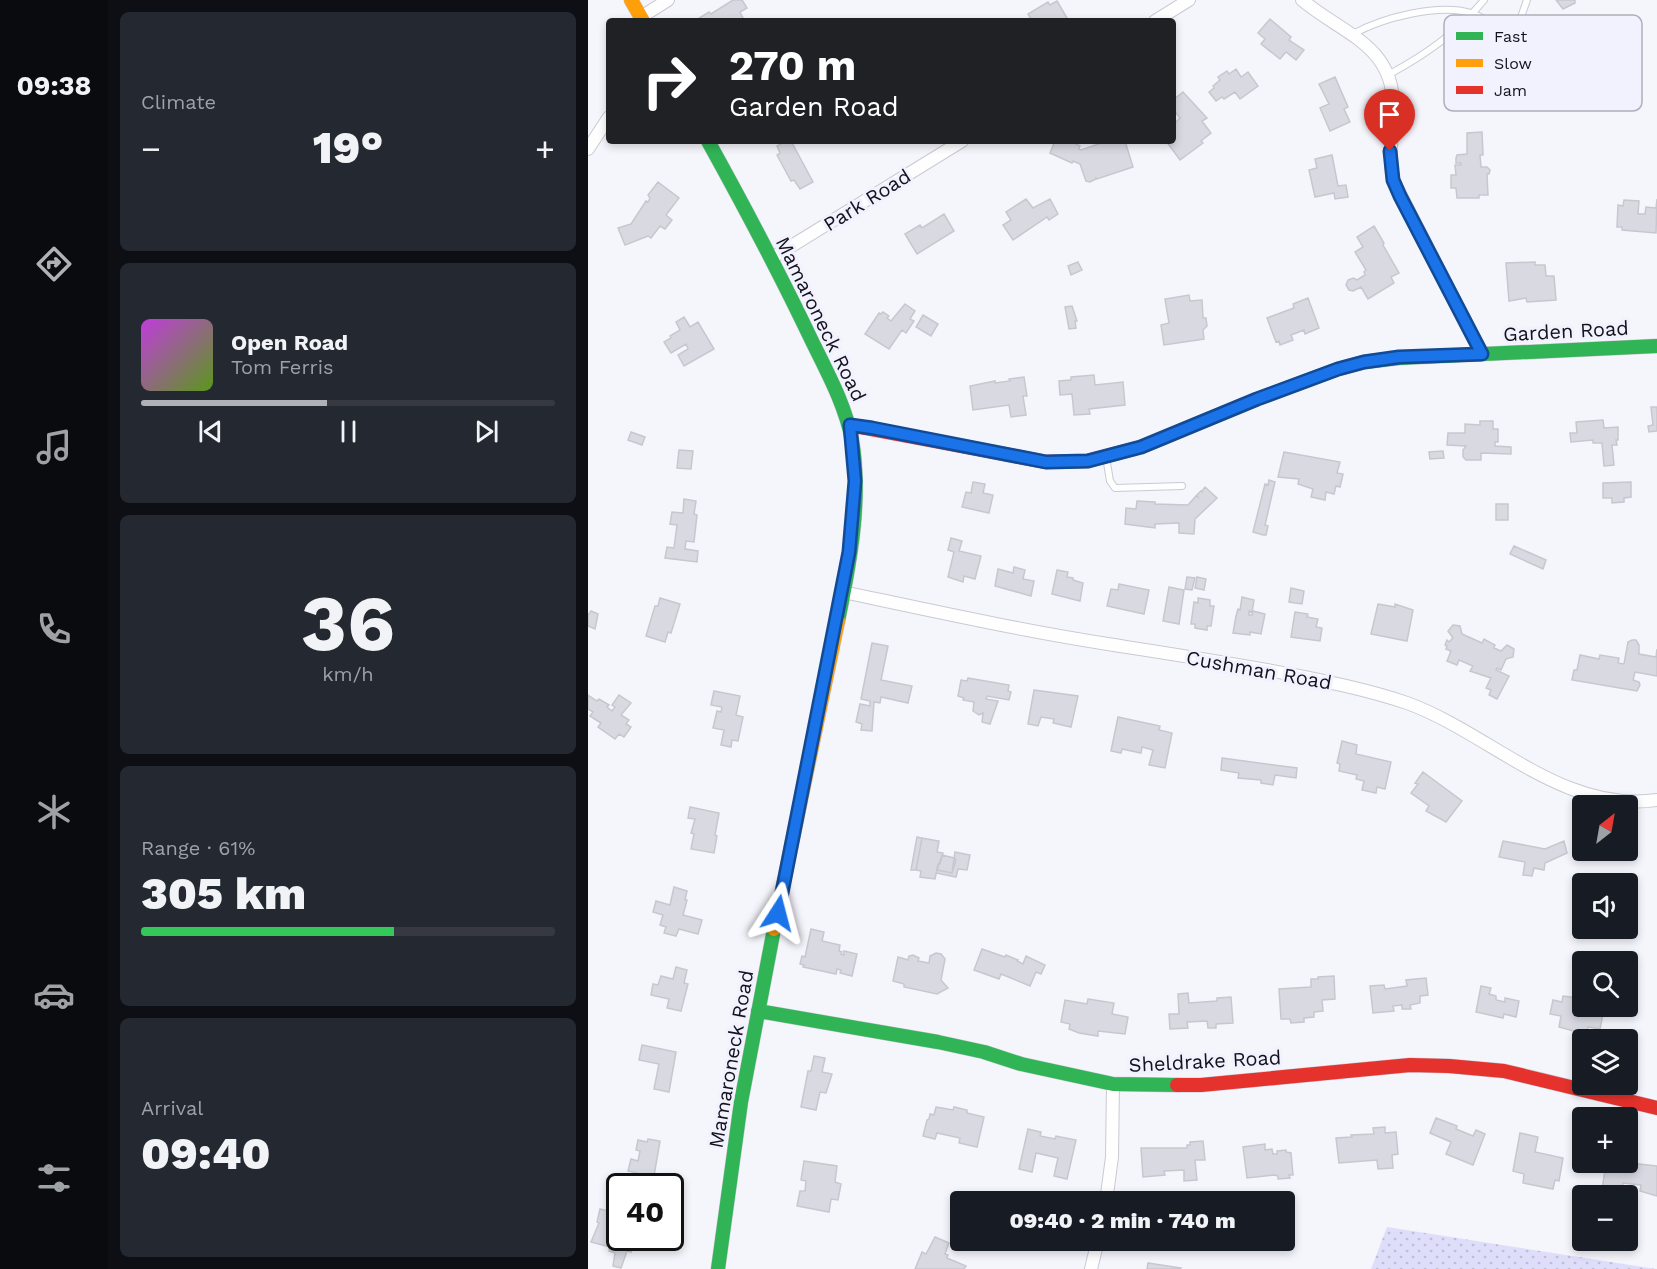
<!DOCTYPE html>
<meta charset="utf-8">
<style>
:root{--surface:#171b24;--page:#242831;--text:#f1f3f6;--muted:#9ea1a6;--line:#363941;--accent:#b0b1b7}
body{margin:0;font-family:"Work Sans",sans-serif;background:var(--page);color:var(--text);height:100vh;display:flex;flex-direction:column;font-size:22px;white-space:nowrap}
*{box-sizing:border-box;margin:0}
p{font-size:20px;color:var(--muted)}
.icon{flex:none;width:33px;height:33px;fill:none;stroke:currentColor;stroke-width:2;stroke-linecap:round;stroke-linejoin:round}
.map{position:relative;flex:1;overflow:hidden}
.sheet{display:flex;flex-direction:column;gap:12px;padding:12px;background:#0d0f14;width:480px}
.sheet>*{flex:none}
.guide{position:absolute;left:18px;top:18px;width:570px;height:126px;border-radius:6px;box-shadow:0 3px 9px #0003;background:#202124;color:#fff;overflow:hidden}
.needle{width:39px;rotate:31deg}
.controls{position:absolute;left:984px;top:795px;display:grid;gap:12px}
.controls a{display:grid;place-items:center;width:66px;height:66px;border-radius:6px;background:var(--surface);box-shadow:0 3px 9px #0003;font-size:30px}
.speed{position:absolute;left:18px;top:1173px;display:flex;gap:12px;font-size:30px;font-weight:700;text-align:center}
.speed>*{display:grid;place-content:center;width:78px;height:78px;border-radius:50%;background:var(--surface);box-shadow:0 3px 9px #0003;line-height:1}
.speed .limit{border:3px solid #111;border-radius:9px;background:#fff;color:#111}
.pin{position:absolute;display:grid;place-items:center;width:51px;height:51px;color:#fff;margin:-62px -26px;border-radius:50% 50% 50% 0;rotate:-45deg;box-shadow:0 0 6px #0007}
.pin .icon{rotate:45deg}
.me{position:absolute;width:66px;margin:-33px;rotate:9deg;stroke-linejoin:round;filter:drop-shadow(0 0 4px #0008)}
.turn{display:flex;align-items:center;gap:21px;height:126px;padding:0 24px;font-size:27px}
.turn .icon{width:78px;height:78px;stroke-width:2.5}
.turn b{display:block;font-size:42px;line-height:51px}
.big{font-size:45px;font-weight:800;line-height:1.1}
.sheet .tile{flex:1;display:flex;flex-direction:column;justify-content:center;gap:9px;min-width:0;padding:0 21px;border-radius:9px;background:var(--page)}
.sheet .dial{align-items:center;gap:0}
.dial b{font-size:78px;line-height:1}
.song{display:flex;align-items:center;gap:18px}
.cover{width:72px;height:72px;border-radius:9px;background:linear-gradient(135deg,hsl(290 70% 55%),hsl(90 70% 35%))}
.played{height:6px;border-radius:3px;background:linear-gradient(90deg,var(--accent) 45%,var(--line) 45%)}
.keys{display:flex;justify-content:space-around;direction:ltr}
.heat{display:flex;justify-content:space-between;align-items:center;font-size:33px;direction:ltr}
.charge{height:9px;border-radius:4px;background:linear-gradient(90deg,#34c759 61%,var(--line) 0)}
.trip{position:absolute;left:362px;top:1191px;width:345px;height:60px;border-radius:6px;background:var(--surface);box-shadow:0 3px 9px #0003;font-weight:800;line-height:60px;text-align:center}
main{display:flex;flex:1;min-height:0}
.tabs{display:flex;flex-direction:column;width:108px;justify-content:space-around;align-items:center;background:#090b0e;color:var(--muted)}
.tabs .icon{width:42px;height:42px}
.tabs .active{color:var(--accent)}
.tabs b{font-size:27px;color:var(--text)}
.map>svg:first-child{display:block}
</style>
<main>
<nav class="tabs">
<b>09:38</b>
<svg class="icon active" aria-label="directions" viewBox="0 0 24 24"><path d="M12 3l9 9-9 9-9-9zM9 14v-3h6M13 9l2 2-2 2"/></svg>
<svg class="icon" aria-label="music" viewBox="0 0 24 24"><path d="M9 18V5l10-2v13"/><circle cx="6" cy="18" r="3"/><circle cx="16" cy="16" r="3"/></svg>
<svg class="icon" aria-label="phone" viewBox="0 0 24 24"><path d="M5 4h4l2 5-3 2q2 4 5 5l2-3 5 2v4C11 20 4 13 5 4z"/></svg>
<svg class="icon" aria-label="climate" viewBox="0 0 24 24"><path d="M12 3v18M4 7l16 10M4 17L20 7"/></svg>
<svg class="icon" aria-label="car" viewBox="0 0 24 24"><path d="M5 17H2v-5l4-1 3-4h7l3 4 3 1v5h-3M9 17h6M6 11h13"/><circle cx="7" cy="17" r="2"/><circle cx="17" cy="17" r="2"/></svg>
<svg class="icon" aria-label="filters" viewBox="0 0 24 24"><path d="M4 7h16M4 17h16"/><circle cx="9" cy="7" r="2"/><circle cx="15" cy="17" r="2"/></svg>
</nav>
<section class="sheet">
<div class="tile"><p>Climate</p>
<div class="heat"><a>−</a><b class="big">19°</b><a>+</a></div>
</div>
<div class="tile">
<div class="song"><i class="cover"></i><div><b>Open Road</b><p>Tom Ferris</p></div></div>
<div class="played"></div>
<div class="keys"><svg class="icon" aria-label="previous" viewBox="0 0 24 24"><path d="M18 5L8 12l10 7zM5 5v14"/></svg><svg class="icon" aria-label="pause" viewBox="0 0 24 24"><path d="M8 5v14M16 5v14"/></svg><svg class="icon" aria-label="next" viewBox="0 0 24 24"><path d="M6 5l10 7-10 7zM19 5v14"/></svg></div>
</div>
<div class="tile dial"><b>36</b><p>km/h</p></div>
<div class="tile"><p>Range · 61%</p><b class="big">305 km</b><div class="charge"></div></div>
<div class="tile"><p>Arrival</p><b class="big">09:40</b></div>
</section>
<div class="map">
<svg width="1069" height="1269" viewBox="0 0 1069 1269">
<defs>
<pattern id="grass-dots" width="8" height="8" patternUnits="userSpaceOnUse" patternTransform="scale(1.5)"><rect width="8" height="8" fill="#dedefa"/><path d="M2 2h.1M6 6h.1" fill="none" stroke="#bdbdd6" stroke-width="1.8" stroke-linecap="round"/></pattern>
</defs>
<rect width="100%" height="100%" fill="#f5f5fc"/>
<!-- grass -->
<path fill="url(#grass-dots)" d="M799,1227L1068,1269H783Z"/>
<!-- building -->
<path fill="#d9d9e2" stroke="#c7c7cf" stroke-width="1.5" d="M145,0H154L159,8L152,12L156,20L154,21L108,20L121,12L123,14Z
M968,0H987V3L975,9Z
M469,1L479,18L473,21H440L443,19L440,14L460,2L462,5Z
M682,19L703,37L701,40L716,50L708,60L698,52L692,59L673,44L677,39L670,33Z
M648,69L653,77L660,72L670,86L652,99L647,92L636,99L634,97L628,101L621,92L626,88L625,86L632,80L630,77L639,71L641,74Z
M747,77L760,107L756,109L762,122L742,131L732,108L741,104L731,84Z
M595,92L619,118L614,121L623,133L613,141L615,143L592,160L578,141H585V125L592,118L585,109V100Z
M894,132L895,155H892L893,167H899L902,170L901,174H899L900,195H891V198H869L868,188H863V175H868L867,165H873V163H868V158L869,155L879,154V133Z
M198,141H203L225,182L212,189L206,180L203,181L189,155L192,153L189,146Z
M467,141H482L492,146L491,149L493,150L519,141H537L545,167L509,179L508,178V179L502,182L498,181L492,164L485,161L484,163L462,153Z
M744,155L750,186L758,185L760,197L747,199L746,193L727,197L721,170L729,168L727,159Z
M70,182L91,198L78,215L84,220L77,229L72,226L63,238L60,236L37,245L30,228L43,224L58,201L60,202L62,198L60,195Z
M438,199L445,208L462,199L470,214L461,220L459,217L425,240L415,225L423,220L418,212Z
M1069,199L1068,233L1034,230V227H1029L1030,205L1035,206L1036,200L1051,201L1050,214H1057L1058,207L1068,208Z
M356,214L366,231L329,254L317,234L332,225L334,228Z
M786,226L796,243L795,245L811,273L803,277L806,283L780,299L773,287L765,291L761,290L758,285L760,280L765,278L769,280L777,275L776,272L778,270L767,252L775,247L769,237Z
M490,262L494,270L483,275L480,266Z
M947,262V265H957L958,276H966L968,300L939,302L938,298L921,301L918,263Z
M601,295L602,301L614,300L615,318H618L619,326L615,330L616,339L576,345L573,325L581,323L577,299Z
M720,298L731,328L717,334L716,330L703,335L705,340L692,345L691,341L688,342L679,318L706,308L705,304Z
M317,304L327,311L322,319L326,321L318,333L314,330L301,349L277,334L291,313L293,314L295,312L301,316L299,318L303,321Z
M484,306L489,321H487L488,328L481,329L477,307Z
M335,315L350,324L343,336L328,327Z
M96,317L102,327L110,322L126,349L96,366L90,355L100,349L98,344L83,353L76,342L83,338L82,336L92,330L88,322Z
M506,375L507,385L535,382L537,405L501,409L502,414L486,415L484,394L472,395L471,381L483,380V377Z
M436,377L439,396H435L438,415L423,417L421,405L385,410L382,386L407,381V383L422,381L421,379Z
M1063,407H1069V431L1061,432L1060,426L1065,425Z
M1015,420L1016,428L1030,427V440H1028L1029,445H1024L1026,465L1016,466L1014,443H1005V440L983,442L982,433H989L988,422Z
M892,421H905V429H910V442H907V446L923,447V454L893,453V460H878L875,457V450L878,446L859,445L860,433H877V424L892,425Z
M43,432L57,437L54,445L40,440Z
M91,450L105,451L103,469L89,468Z
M855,451L856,458L842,459L841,452Z
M696,452L752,462L749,473L755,474L752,487L748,486L746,494L738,492L737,500L723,497L725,489L710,484L711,479L690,477Z
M681,480L687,482L677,525L680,526L678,535H675L665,532L677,484L680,485Z
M385,482L397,484L395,493L405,495L401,513L374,507L378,492L383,493Z
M1043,482V497L1036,498V502L1024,503V498H1015V483Z
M617,487L629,498L607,519L606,534L591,533V523L567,524V528L537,524L538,508L548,509L549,501L567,502V504L600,505L608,496L610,497L609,495L613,491L615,492L614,491Z
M96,499L108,501L106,514L109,515L106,542L98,541L97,549L110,551L109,562L77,558L79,547L86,548L89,525L82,524L84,512L95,513Z
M908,504H920V520H908Z
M363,538L374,541L371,551L393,556L387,579L376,576L375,582L360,577L366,552L360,550Z
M926,546L958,560L955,569L922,554Z
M426,567L437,570L435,579L446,581L443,596L407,586L410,569L425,573Z
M469,570L480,572L479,577L485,578V580L495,583L492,601L464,594Z
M599,577L607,578L604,590L597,589Z
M609,577L618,579L616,590L607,588Z
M531,584L561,590L556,614L519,606L523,589L530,590Z
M581,587L596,590L591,624L575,621Z
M703,588L716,591L714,604L701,602Z
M654,597L666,600L664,612L661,611V615H664L665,611L677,614L673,634L662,632V635L645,633L648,616L650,609L652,610Z
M72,598L92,604L83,633L80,632L77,642L58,636L67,606H70Z
M610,598L622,600V606H626L623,626H619V630L607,628V624H603L606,602L610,603Z
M790,604L807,607V604L825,610L819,641L783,634Z
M3,611L10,614L7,629L0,626V615Z
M707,612L720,614L719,617L730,619L728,627L734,628L732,641L703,637Z
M865,625L872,626L874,634L894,643L896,639L907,645L906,648L913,651L919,645L926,649L925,657L918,659L913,670L909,668L908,670L921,676L909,699L901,695L903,690L898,688L903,678L882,671L885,666L871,660L869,665L859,661L863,651L858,649L859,646L857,645L859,640L861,642L865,638L860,631Z
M1044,640H1048L1051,645V654L1068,657L1069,649V676L1047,672L1045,680L1051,682L1052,685L1049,691L984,680L986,670H989L992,655L1011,659L1012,655L1031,658L1030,663L1036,664L1040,642Z
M284,643L300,646L293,680L324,686L320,703L293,697L292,703L286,702L284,731L273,730L274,724L268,722L272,704L282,706V701L273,699Z
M380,678L421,685L420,691L423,692L421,700L399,696L398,699L410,701L402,724L394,722L395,713L391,715L385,711L386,702L375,700L376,698L370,696L373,680L379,681Z
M446,690L490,696L483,727L465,723L466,719L453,717L450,726L440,724Z
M126,691L152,696L148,715L155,717L150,741L144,740L143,747L133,745L136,730L125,728L129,711L133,712L134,707L123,705Z
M0,695L9,701L11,699L21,705L19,707L24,711L27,707L24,705L31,695L43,703L33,715L41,720L38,724L43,727L36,737L31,734L27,739L10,727L13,723L2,716L5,712L0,709Z
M530,717L572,726L571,730L584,733L577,768L561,765L565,750L554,747L553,753L534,749L533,753L523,751Z
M754,741L769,745L768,754L803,762L797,789L789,787L788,793L774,790L776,781L768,779L769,775L751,771L752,764L749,763Z
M634,758L709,768L708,778L687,775L685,785L673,783V780L650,778L651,773L633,770Z
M835,772L874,801L858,822L838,811L841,806L823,793L830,784L827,783Z
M102,807L131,813L127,835L129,836L126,853L103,849L106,834L103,833L107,819L100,818Z
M329,837L334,838L328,870H323Z
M334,838L351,841L349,852L355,853L352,864H350L347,879L332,877L333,871L328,870Z
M915,841L957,849L976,841L979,853L957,863L956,870L946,868L944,876L935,875L937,862L911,857Z
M367,852L382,855L379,870L370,869L368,877L348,873L349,870L364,873Z
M354,855L366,858L368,860L364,873L349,870Z
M86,887L99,891L97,900H99L95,915L114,920L110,934L91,929L88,936L76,933L78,927L72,925L75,915L65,912L68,901L82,905Z
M223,929L236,932L234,941L252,945L251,951L254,952L253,954L256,955V951L269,954L264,976L252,973L253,970L249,969L248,974L215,967L216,965L212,964L214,956L217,957Z
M394,949L417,957L418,955L430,960L429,961L435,964L438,956L457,965L453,974L448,972L442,986L413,974L411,979L386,970Z
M348,953L353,954L357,959L353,980L360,988L349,994L316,987V984L305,981L310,957L320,960L321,956L325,955L331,958L330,961L341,963L342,956Z
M88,967L99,970L96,983L100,984L93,1011L79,1008L81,999L63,995L65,984L70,985L73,976L85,979Z
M746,976L747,999L734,1000L735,1011L726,1012V1017L716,1018V1022L703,1023L702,1019H693L691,989L723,987V979H730V977Z
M838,978L840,995L832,996V1003L822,1005L823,1009H814V1005L805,1006L806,1011L785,1013L782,986L796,985L797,989L819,986L818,980Z
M893,986L903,988L901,994L908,996V1000L917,1002V998L931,1001L928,1017L916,1014L915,1018L888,1012Z
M600,993L601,1003L629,1001V998L643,997L645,1023L628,1024V1028H620L619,1021L599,1022L600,1028L582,1029L581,1014H591L590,994Z
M975,996L989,998L988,1006L1003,1008V1012L1015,1014L1012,1029L1000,1027L999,1032H989L971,1027L973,1016L962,1014L965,1000L974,1002Z
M500,999L526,1003L524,1014L540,1017L537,1034L510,1031V1036L491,1033L481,1029L482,1024L473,1022L477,1000L499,1004Z
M54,1045L88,1052L81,1092L66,1089L71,1064L51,1060Z
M226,1056L237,1058L234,1072L244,1074L238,1093L232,1092L228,1110L213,1107L220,1071H223Z
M348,1107L365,1110L366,1107L379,1110V1113L396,1117L389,1147L371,1143L372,1138L349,1133L347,1139L335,1136L339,1120L341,1119L342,1114L346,1115Z
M848,1118L869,1126L868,1129L885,1136L888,1130L897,1134L885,1165L858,1154L863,1142L842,1133Z
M797,1127V1133L808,1132L810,1154L804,1155L805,1168L790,1169L789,1160L751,1163L748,1138L764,1137L763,1135L786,1134L785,1128Z
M440,1129L453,1132L452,1136L467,1139L468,1136L488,1140L479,1179L466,1176L470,1158L448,1153L444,1172L431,1169Z
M932,1133L950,1137L947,1152L975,1158L971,1181L967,1180L965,1189L935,1183L936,1174L925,1171Z
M60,1139L72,1141L66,1176H64L62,1186H46L49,1173L40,1171L43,1159L50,1161L52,1151L48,1150L50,1140L59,1142Z
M615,1141L617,1160H607L609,1180L596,1181V1170L576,1171L577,1175L555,1177L553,1148H599V1145H602V1142Z
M677,1144V1150L684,1149L685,1154H689V1151L698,1150V1152L703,1153L705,1175H701L702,1178L690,1179V1176L686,1175L659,1178L655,1147Z
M216,1161L249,1166L247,1182L253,1184L250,1200L243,1199L241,1212L209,1206L212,1191H217L218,1181L213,1180Z
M1042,1163L1069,1166V1196L1052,1191L1053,1185L1035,1183L1034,1192L1014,1189L1018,1164L1034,1166L1035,1165L1041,1166Z
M12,1209L25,1212L20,1229L32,1232V1238H42V1241L46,1242L43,1252L39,1251L33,1268L25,1266L27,1253L21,1251L22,1247L3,1242L11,1223L9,1222Z
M347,1237L361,1243L357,1254L360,1255L359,1258L378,1266L376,1269H327L334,1252L338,1254Z
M560,1263L593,1268L592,1269H559Z"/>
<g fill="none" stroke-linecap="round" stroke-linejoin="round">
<defs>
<path id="lane" d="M765,34C794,18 850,3 883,13C896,17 907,27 922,27L933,17L939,0
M800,75C837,55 869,33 896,0
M518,457L522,481L527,488L594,486"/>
<path id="street" d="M714,0C753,33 806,45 805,106C805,131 800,154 805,180L894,354
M53,17L80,0
M567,21L601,0
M0,149L21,117
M184,258L374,141
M255,592C345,611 435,631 526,645C584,654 643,663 701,674C741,682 781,690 819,703C902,733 975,814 1069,800
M518,1202L524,1157L525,1084
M503,1269L510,1240"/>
<path id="fast" d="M120,141C156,206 191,272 223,339C239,372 257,404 264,440C274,499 262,563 250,621
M667,400L750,369L776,362L811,358L1069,346
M170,1011L350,1042L396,1052L433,1064L525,1084L589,1085
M130,1269L153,1102L186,929"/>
<path id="slow" d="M43,0L55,21
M186,929L250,621"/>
<path id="jam" d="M262,425L458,462L499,461L553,447L667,400
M589,1085H613L822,1065L861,1066L916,1071L1069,1108"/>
</defs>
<!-- lane casing -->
<use href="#lane" stroke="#cacad3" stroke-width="8"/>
<!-- street casing -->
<use href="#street" stroke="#cacad3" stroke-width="14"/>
<!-- fast casing -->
<use href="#fast" stroke="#cacad3" stroke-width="15"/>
<!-- slow casing -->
<use href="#slow" stroke="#cacad3" stroke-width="15"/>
<!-- jam casing -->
<use href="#jam" stroke="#cacad3" stroke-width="15"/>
<!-- lane -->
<use href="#lane" stroke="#fefeff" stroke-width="6"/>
<!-- street -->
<use href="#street" stroke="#fefeff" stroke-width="12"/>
<!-- fast -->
<use href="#fast" stroke="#30b455" stroke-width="14"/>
<!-- slow -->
<use href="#slow" stroke="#ff9f0a" stroke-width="14"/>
<!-- jam -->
<use href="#jam" stroke="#e5322d" stroke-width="14"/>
</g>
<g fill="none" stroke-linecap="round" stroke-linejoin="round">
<defs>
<path id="route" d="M190,913L261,552L267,481L262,425L284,428L458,462L500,461L553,447L669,399L750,369L776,362L811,357L894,354L812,196L805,180L802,151"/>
</defs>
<!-- route casing -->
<use href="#route" stroke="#114b97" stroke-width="15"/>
<!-- route -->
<use href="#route" stroke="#1a73e8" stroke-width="10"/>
</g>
<g text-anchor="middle" stroke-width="6" stroke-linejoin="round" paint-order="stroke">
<!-- street labels -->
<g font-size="20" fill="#12111c" stroke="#f2f2ff">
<text transform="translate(279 200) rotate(-32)" y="7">Park Road</text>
<text transform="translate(233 319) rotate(64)" y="7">Mamaroneck Road</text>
<text transform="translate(978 331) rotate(-3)" y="7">Garden Road</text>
<text transform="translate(671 670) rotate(10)" y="7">Cushman Road</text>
<text transform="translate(143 1059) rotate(-80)" y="7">Mamaroneck Road</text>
<text transform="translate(617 1061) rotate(-3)" y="7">Sheldrake Road</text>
</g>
</g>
<!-- legend -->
<rect x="856" y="15" width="198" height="96" rx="9" fill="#f2f2ff" stroke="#afaebb" stroke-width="1.5"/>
<rect x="868" y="32" width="27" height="8" fill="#30b455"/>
<rect x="868" y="59" width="27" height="8" fill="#ff9f0a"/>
<rect x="868" y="86" width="27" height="8" fill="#e5322d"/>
<g font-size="16" fill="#12111c">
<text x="906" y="42">Fast</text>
<text x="906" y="69">Slow</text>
<text x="906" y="96">Jam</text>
</g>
</svg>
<div class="controls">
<a><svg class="needle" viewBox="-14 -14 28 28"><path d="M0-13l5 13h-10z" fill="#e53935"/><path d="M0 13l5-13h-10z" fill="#9ea1a6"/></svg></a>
<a><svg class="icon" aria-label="sound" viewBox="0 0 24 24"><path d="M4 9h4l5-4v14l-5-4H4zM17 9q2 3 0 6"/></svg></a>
<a><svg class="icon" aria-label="search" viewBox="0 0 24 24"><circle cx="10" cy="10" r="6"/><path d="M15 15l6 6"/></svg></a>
<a><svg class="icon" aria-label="layers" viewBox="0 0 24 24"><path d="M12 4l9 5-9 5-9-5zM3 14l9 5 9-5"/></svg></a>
<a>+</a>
<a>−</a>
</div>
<div class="speed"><div class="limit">40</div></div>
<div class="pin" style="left:802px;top:151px;background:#d93025"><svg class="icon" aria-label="arrive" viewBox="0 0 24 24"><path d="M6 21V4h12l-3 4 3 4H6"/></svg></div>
<svg class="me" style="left:190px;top:913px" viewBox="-20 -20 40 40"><path d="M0-17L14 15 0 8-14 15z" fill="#1a73e8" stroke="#fff" stroke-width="4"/></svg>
<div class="trip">09:40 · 2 min · 740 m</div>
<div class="guide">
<div class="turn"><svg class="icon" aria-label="right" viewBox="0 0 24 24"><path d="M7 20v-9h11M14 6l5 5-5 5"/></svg><div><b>270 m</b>Garden Road</div></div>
</div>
</div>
</main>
